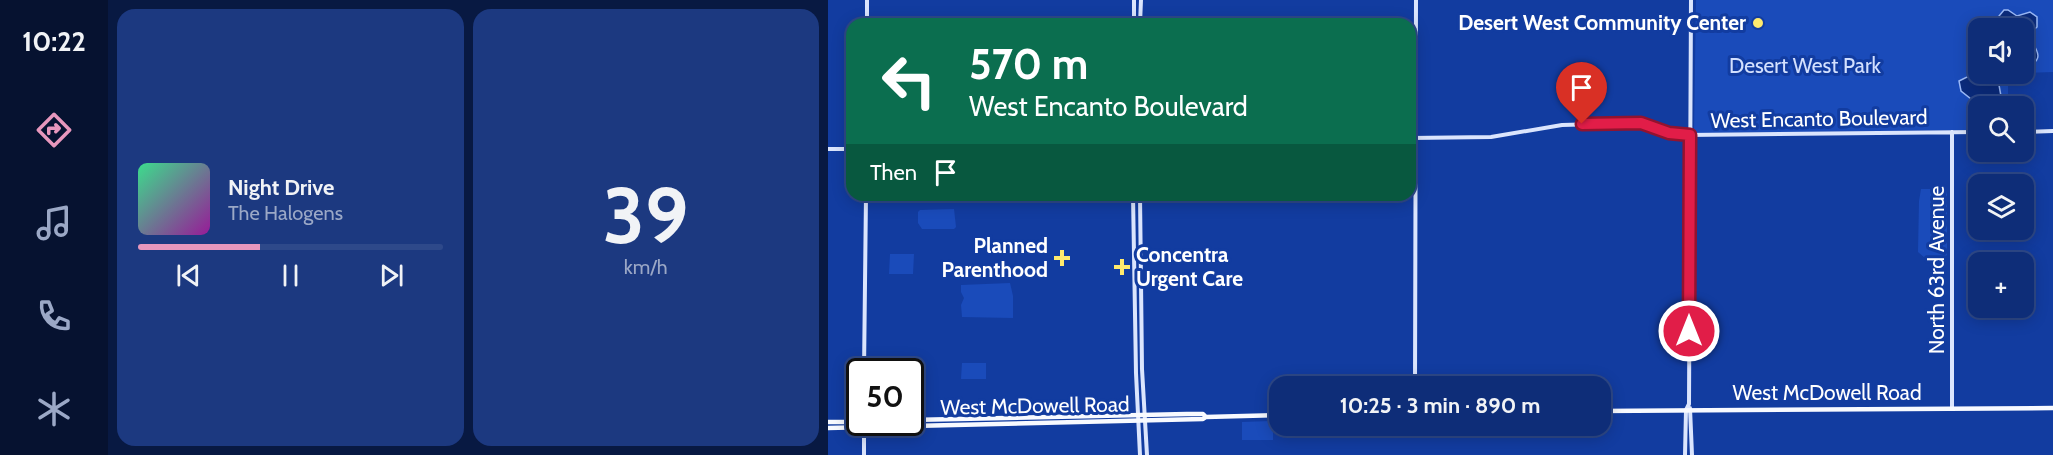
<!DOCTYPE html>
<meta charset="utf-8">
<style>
:root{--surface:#0e2d78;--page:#1c3980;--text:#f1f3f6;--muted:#9ba8c6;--line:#2e498a;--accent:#e797bd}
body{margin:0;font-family:Cabin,sans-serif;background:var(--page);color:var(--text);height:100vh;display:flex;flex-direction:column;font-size:22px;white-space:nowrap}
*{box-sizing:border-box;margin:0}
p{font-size:20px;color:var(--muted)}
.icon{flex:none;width:33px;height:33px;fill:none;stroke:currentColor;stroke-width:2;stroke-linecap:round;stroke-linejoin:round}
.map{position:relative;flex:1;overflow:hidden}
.panel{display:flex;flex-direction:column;gap:9px;padding:9px;background:#081942;width:720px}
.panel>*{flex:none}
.top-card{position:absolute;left:18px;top:18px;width:570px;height:183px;border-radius:18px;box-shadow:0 3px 15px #0003,0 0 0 2px var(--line);background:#0b6e4f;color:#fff;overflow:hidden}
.fabs{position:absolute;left:1140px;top:18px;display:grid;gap:12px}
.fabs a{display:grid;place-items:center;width:66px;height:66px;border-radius:12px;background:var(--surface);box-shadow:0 3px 15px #0003,0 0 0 2px var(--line);font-size:30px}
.speed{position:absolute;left:18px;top:358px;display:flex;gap:12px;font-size:30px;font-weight:700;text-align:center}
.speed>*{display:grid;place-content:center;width:78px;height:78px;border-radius:50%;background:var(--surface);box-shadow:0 3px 15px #0003,0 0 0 2px var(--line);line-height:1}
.speed .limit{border:3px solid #111;border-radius:9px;background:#fff;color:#111}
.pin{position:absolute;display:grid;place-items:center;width:51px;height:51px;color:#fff;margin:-62px -26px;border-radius:50% 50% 50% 0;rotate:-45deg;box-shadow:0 0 6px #0007}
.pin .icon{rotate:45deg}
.me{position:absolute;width:66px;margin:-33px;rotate:0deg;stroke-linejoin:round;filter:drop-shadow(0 0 4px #0008)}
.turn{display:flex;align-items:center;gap:21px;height:126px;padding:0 24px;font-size:27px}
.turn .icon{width:78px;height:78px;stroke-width:2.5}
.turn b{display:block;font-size:42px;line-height:51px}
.then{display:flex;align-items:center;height:57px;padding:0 24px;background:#0003;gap:12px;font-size:22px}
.panel .tile{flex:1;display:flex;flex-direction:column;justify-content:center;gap:9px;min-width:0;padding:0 21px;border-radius:18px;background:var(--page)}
.panel .dial{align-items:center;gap:0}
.dial b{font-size:78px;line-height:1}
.song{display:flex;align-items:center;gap:18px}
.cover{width:72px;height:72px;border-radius:9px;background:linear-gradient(135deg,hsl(150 70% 55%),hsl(300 70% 35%))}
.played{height:6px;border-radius:3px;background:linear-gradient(90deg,var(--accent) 40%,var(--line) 40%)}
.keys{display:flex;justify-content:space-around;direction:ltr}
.panel .tiles{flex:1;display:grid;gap:9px;grid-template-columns:repeat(2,1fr)}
.trip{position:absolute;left:441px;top:376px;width:342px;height:60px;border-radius:18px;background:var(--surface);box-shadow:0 3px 15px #0003,0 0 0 2px var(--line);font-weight:800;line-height:60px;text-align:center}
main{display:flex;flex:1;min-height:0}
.dock{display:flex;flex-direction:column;width:108px;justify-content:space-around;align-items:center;background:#061230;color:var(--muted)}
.dock .icon{width:42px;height:42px}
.dock .on{color:var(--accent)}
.dock b{font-size:27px;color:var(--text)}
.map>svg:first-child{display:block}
</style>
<main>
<nav class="dock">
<b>10:22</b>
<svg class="icon on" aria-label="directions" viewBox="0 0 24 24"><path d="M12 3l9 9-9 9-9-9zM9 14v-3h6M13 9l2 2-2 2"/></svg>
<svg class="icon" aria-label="music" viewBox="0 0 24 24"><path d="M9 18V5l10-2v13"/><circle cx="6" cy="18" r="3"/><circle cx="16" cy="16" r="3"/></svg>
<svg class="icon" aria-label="phone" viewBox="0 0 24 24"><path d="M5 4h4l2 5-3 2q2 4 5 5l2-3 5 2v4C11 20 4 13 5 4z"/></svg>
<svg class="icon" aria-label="climate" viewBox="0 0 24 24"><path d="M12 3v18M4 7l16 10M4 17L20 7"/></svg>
</nav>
<section class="panel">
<div class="tiles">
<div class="tile">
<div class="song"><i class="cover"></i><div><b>Night Drive</b><p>The Halogens</p></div></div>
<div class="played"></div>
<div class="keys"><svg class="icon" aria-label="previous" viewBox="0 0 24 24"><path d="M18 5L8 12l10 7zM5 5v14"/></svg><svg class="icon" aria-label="pause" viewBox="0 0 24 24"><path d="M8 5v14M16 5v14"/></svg><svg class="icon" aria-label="next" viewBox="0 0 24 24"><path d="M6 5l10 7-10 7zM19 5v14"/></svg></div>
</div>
<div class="tile dial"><b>39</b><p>km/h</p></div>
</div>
</section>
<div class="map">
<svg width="1225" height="455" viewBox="0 0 1225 455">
<rect width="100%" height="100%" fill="#123ca0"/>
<!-- green -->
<path fill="#1a4bba" d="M868,0H1225V72L1196,73V28H1150V74H1186L1180,77V106H1150V130L869,133L866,131Z
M1093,189H1119V255L1115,258H1097L1090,252L1091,201Z
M126,209L128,227L126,229H94L90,223V212L92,210Z
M62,254H86L85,274H61Z
M182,283L185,296V318L134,317L133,305L136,298L133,292V285Z
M134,363H158V379H133Z
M443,421L445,423V440H414V422Z"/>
<!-- water -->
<path fill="#0b2b7c" stroke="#9cbaf8" stroke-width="1.5" d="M1176,10H1180L1189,16L1202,12L1209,17V27L1200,35C1206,46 1221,62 1196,66L1197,50L1196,28H1174L1171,21V16Z
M1163,74H1169L1173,96L1164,105L1152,106L1133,91L1131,81L1139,77L1152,81Z"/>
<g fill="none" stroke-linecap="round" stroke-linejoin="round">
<!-- secondary -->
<path stroke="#dbe5fd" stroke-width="4" d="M39,24V0
M306,24V0
M312,24L313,0
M1196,132L1225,131
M582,138L663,137L734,125L807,123C825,124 840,135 858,135L1150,132
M0,149H24
M305,195L308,373L312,455
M312,195L314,369L319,455
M36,372L38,195
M587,387L588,0
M862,408L864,455
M1124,408V132
M36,423V455
M857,455L858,410L861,404L863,0"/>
<!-- primary -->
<path stroke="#f8faff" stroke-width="4.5" d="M772,411L1225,408
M82,420L359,414H375L378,417
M0,422H32
M0,428L375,419L378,417L452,415"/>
</g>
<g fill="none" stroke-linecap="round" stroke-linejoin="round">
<defs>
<path id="route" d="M754,124L813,123L841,133L862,135L861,331"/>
</defs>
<!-- route casing -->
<use href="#route" stroke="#92132f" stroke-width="15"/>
<!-- route -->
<use href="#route" stroke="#e11d48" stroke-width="10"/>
</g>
<!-- markers -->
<g fill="#ffea6e" stroke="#123ca0" stroke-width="2">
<circle cx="930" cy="23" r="6"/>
<path d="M231 249h6v6h6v6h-6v6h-6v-6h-6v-6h6z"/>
<path d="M291 258h6v6h6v6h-6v6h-6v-6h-6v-6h6z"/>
</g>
<g text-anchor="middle" stroke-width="6" stroke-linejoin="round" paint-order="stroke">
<!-- poi labels -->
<g font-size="21" font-weight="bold" fill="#fff" stroke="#123ca0" text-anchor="end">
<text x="918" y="30">Desert West Community Center</text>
<text x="220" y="253">Planned<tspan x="220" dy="24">Parenthood</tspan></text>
<text x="308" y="262" text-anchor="start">Concentra<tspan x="308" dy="24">Urgent Care</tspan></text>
</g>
<!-- park labels -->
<g font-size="21" fill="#d3e0fe" stroke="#123ca0">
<text x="977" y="73">Desert West Park</text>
</g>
<!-- street labels -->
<g font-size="21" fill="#fff" stroke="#123ca0">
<text transform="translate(991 119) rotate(-1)" y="7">West Encanto Boulevard</text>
<text transform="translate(1109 270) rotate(-90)" y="7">North 63rd Avenue</text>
<text x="999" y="400">West McDowell Road</text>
<text transform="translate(207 406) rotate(-1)" y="7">West McDowell Road</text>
</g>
</g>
</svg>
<div class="fabs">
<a><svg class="icon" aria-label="sound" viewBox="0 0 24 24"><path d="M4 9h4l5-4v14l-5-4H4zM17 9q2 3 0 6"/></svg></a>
<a><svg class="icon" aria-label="search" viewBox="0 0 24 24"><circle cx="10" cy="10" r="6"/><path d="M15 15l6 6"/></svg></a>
<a><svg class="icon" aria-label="layers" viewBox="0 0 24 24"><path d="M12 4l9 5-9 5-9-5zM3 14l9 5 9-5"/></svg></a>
<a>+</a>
</div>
<div class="speed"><div class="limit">50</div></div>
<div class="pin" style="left:754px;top:124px;background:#d93025"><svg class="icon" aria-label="arrive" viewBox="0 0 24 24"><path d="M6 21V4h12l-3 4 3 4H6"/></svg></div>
<svg class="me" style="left:861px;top:331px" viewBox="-20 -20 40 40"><circle r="17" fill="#e11d48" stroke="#fff" stroke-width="3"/><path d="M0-11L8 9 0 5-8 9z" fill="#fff"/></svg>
<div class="trip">10:25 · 3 min · 890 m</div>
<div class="top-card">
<div class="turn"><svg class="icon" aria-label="left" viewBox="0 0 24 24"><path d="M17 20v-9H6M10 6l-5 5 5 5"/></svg><div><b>570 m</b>West Encanto Boulevard</div></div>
<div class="then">Then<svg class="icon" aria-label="arrive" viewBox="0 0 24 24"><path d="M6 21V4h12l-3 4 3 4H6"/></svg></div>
</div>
</div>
</main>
